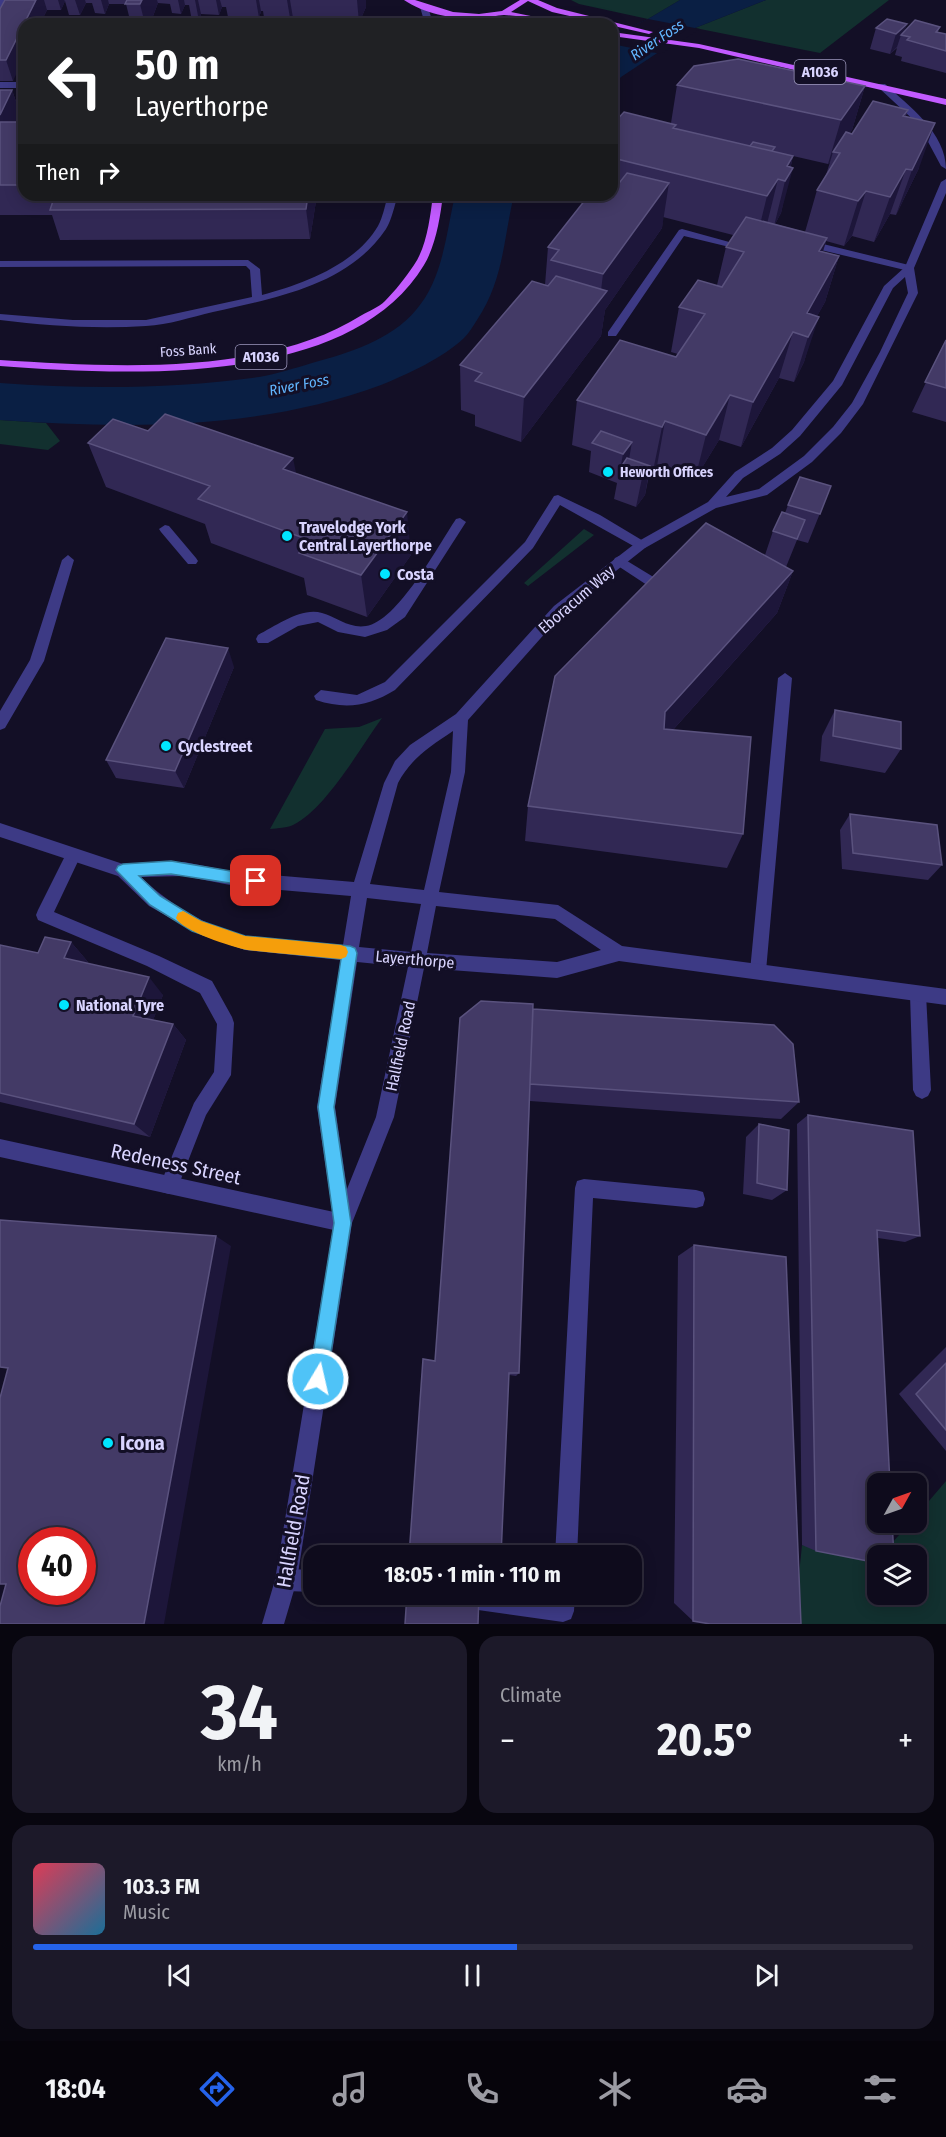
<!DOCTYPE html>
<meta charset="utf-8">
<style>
:root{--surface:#0e0b1c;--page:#1c1929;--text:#f1f3f6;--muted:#9b9ba3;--line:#2e2b3b;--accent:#2563eb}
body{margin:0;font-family:"Fira Sans Condensed",sans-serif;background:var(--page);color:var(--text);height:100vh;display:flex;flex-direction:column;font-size:22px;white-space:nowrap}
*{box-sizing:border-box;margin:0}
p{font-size:20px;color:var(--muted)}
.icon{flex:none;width:33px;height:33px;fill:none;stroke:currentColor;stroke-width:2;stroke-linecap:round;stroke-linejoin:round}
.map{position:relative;height:1624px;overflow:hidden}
.drawer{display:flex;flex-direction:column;gap:12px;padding:12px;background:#08060f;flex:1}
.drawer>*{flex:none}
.guide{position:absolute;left:18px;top:18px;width:600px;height:183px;border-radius:18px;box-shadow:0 3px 15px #0003,0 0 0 2px var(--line);background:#202124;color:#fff;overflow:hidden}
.needle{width:39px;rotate:50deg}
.controls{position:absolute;left:867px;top:1473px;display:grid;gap:12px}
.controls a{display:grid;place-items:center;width:60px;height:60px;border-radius:12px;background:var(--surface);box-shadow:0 3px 15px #0003,0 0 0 2px var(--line);font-size:30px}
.speed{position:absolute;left:18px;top:1527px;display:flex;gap:12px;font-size:30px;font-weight:700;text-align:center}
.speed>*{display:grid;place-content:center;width:78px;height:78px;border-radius:50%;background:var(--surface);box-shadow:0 3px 15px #0003,0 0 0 2px var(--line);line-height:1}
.speed .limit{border:9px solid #d22;background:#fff;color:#111}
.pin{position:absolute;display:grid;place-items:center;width:51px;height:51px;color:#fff;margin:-26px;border-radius:12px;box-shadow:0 3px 9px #0006}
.me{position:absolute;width:66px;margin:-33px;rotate:9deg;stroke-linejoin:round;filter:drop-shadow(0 0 4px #0008)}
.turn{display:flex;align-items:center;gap:21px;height:126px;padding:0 18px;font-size:27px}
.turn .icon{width:78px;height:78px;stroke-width:2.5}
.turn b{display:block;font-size:42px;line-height:51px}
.then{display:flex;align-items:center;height:57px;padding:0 18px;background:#0003;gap:12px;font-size:22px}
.big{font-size:45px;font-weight:700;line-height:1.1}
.drawer .tile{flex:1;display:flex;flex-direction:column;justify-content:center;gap:9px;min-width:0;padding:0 21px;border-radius:18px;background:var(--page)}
.drawer .dial{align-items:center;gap:0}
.dial b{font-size:78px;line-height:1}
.song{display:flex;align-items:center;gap:18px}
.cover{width:72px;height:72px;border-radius:9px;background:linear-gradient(135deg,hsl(350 70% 55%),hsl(200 70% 35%))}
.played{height:6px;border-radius:3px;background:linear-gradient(90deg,var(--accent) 55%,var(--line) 55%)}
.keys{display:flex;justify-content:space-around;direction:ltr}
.heat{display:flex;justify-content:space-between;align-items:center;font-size:33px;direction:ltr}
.drawer .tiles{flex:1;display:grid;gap:12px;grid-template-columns:1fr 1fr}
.tile:last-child{grid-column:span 2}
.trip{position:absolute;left:303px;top:1545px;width:339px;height:60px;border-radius:18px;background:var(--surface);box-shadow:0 3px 15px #0003,0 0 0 2px var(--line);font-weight:700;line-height:60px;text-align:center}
.dock{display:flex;height:96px;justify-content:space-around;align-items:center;background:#06040b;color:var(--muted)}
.dock .icon{width:42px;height:42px}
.dock .on{color:var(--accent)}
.dock b{font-size:27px;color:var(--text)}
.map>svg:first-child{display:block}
</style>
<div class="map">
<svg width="946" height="1624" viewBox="0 0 946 1624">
<rect width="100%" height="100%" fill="#130f26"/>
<!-- green -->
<path fill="#12302f" d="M571,0H680L648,19L579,4Z
M766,0H889L820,53L695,28Z
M0,420L46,423L60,441L48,450L0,444Z
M584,529L594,535L528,586L524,583Z
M382,718C360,748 326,809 293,825C287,828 278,828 270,829L325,729L359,727Z
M946,1481V1624H794L802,1545L877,1560L878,1594H916V1556L881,1555L910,1523L916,1522L917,1515Z"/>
<!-- water -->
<path fill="#0a1f44" d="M680,0H766L695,28L621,77L612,86V35L648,19Z
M455,195H514C503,241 504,279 477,320C473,326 469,333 464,338C443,358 408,374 381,385C260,430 128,429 0,420V383C86,389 173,389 259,377C277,374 295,368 312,363C349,353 391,340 416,310C443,279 446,234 455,195Z"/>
<!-- pier -->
<path fill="#130f26" d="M648,19L700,29L661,54L612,44V35Z"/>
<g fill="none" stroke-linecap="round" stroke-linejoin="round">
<!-- service -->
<path fill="#3d3a85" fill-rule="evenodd" d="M424,5L428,7L433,24H425L420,7Z
M0,82H24V88H0Z
M388,195H398C394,207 392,219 386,229C348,286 274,298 213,312C191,317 169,325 146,326C97,329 48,326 0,320V314L73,320H146L252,297L250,270L246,266L0,267V261L248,260L260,269L262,295C303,284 355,265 378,226C383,217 385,205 388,195Z
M682,229L751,248L746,251L684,236L616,336H608V332L679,230Z
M819,243L913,266L914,268L909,271L821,250L817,255L804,257V253Z
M558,495L600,515L645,542L647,545L645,548H637L560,505L533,548L395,690C369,706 346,710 316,700L314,696L321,690L357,695L385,682L525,542L554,496Z
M460,518L466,522L405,617L387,630L365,637L338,632L318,622L298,626L268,643H258L256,639L258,635C276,626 301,607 322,613C336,617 350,629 366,626C397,622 438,546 456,519Z
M165,525L169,526L196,558L198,561L196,564H188L161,532L159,529Z
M68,555L74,560L44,661L5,728L0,730V711L30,660L62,560Z
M619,556L660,581L661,584L660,587H650L615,564L613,561L615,558Z
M785,673L792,678L766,971L764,976L758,979L752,976L750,971L778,678Z
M73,848L78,850L81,855L54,912L159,956L212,981L232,1017L234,1023L231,1075L206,1115L176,1192L169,1194L162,1192L160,1185L194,1103L214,1072L217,1024L200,993L147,966L38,920L36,915L38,910L68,850Z
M918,986L924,988L926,994L931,1090L928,1096L922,1099L916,1096L913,1090L910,994L912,988Z
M584,1179L696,1190L703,1192L705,1199L703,1206L696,1208L593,1198L577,1556H555L575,1188L577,1181Z
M286,1569L314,1570V1592L286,1591L278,1588L275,1580L278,1572Z
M469,1594H525L553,1598V1594H575L574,1611L571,1619L563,1622L478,1610L470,1607L467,1599Z"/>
<!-- minor -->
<path fill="#3d3a85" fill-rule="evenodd" d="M0,0H8L0,8Z
M0,1139L343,1214L350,1216L352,1223L350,1230L343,1232L0,1157Z"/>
<!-- tertiary -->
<path fill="#3d3a85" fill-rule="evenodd" d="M879,84H885C909,106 946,133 946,169L941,166L919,125L879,88Z
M946,179V193L914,268L918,293L863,404L841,433L812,462L767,495L716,508L645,548L564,612L468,720L465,772L439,892L558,905L622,946L946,989V1005L619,961L557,978L424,968L394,1117L352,1223L297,1580L284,1624H262L275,1580L334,1223L317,1107L341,960L245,950L197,933L149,906L118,876L0,837V823L123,864L184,862L235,872L354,882L384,783L395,761L410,745L456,714L554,606L637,542L708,502L735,472L772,448L792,430L833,381L884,286L905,267L941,182ZM905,277L908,293L880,352L852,403L833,427L804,456L759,489L726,497L743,478L780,454L800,436L842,385L893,288ZM453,731L451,772L424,890L370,884L398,783C411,758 431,746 453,731ZM184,876L235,886L351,896L343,945C311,942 277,942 246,936C206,927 169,904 141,877ZM367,898L421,904L411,952L359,947ZM436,906L555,919L601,950L557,962L427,953ZM357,962L408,967L376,1117L347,1189L335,1107Z"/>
<!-- primary -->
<path fill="#c25bff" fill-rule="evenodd" d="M404,0H415L453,12L479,14L502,11L520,0H538L557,8L653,32L649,34L552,12L528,1L511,12L570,24C547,24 527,16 504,15C497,15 489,18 481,19C457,20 424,14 404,0Z
M612,32L699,44L946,99V105L699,48L612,36Z
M433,195H443C440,218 436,245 424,265C349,389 125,375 0,366V360C112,367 264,377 362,315C369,311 379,307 385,301C395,291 406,277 414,265C427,246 430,218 433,195Z"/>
</g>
<!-- wall -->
<path fill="#312854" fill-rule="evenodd" d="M5,0H366V7L359,23L293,18L291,24H265L263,11H261L259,18L228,17L226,7H222L219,15L201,14L199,21H192L189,5H185L181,14L172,13L170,4L158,3L150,24H131L126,4H109L105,14L95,13L92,3H86L80,15H69L65,1L61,10H47L40,24H24L13,81H0V9Z
M907,24L904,31L940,27L938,32L946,34V73L901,61L902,57L895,55L897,48L890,54L870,49L876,28Z
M677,85L865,86L852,130L849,133L852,134L908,110L906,116L919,168L896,215L890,214L874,242L852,236L844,246L826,241L823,252L839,256L825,302L817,316L804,362L794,382L779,378L741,447L719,440L695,479L657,466L653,471L650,470L645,495L636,507L614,499L617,483L589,472L591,451L572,445L577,400L676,357L678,354L671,352L679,307L717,285L726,247L733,235L663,217L662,228L605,310L601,336L521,442L475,426V415L461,410L460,365L545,285L548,247L612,195V125L671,123ZM793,156L828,164L830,162L826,175L817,190L805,232L775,224L781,213Z
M0,90H12L22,119L21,122H24V195H317L310,239L60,240L52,215H0Z
M946,340V422L912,412Z
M148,431L296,474L411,555L367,617L307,595L304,578L211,543L205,524L106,487L88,443Z
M831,486L808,543L797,540L786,567L793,571L777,613L673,730L743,834L727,868L525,841L528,806L765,555L773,531L785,513L788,505Z
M234,667L184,788L116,778L106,760Z
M835,710L901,749L885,773L820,761L822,736Z
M850,814L942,865L928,880L842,869L840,830Z
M71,942L88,962L87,963L163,995L153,1020L173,1024L186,1040L150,1137L0,1102V945L38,953Z
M533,1009L799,1102L781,1119L530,1101L519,1373L516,1376L509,1375L435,1361Z
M808,1115L920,1236L905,1242L878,1238L816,1551L802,1545L797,1124Z
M759,1124L787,1190L772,1200L743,1194L746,1137Z
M694,1245L693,1621L674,1603L678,1256Z
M946,1347V1451L899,1394Z"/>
<!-- shaded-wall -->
<path fill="#1d163a" d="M36,0H44L47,10L40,24H24Z
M58,0H64L65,1L61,10Z
M75,0H85L86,3L80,15Z
M101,0H108L109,4L105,14Z
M142,0H157L158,3L150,24H145L140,4Z
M178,0H184L185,5L181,14Z
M195,0H198L201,14L199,21Z
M216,0H220L222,7L219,15Z
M256,0H259L261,11L259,18Z
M287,0H290L293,18L291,24Z
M357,0H366V7L359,23Z
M24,24V58L13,81L6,60Z
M907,24L903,35H901L897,47L890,54L896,34Z
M865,86L852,130L836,152H833L830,162L828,164L841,120Z
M12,90L22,119L7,152L0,133V115Z
M935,123L919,168L896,215L912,170Z
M793,156L788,177L793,168L781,213L774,226L785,181L787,166Z
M906,169L890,214L874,242L890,197Z
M778,179L767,224L756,241L767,196Z
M669,183L662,228L605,310L601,336L521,442L524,397L600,299L603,274Z
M866,191L852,236L844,246L858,201Z
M308,195H317L310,239L306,209Z
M827,238L813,283L819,251Z
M839,256L825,302L806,336L807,313Z
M819,317L804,362L794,382L808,337Z
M793,332L779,378L741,447L753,402Z
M730,395L719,440L695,479L706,435Z
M665,421L657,466L653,471L662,427Z
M632,442L627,471L620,470L623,454Z
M293,458L302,502L283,469Z
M650,466L645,495L636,507L642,478Z
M407,512L411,555L367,617L361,575Z
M793,571L777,613L655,750L665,712Z
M228,648L234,667L184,788L175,771Z
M71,942L88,962L81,977L64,958Z
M149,977L163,995L148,1033L133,1016Z
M173,1024L186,1040L150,1137L134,1124Z
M216,1236L231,1246L164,1624H144Z"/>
<!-- building -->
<path fill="#433a66" stroke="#5a527e" stroke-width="1.5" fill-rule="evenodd" d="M5,0H36L6,60H0V9Z
M127,0H142L140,4H125Z
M887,19L907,24L896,34L876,28Z
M915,20L940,27L936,32L946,34V51L907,40L910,37L901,35Z
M738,59L865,86L841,120L677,85L694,66Z
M0,90H12L0,115Z
M873,101L908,110L903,116L935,123L912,170L906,169L890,197L866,191L858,201L817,190L840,153L833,152L846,132L852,134Z
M624,112L676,125L673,128L793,156L787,166L793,168L785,181L778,179L767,196L617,159L612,153V125Z
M0,122H24V185H0Z
M753,142L775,147L772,151L750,146Z
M627,173L669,183L603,274L551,260L559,250L548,247L589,195H612V180L620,182Z
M55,195H308L306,209L50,210Z
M746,217L827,238L819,251L839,256L807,313L819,317L808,337L793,332L753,402L730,395L706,435L665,421L662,427L577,400L620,340L676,357L705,314L679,307L698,280L722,287L744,252L726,247Z
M556,276L607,291L524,397L475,381L482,373L460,365L532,281L548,286Z
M946,340V388L925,382Z
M165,414L293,458L283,469L407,512L361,575L299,553L309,540L198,499L210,486L88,443L113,419L148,431Z
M601,431L632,442L623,454L592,443Z
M627,458L650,466L642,478L619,470Z
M800,477L831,486L820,514L788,505Z
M782,512L805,520L797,539L773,531Z
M706,523L793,571L665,712L664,729L751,737L743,834L528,806L555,676Z
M166,638L228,648L175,771L106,760Z
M835,710L901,722V749L833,736Z
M850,814L937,825L942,865L853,853Z
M45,937L71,942L64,958L149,977L133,1016L173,1024L134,1124L0,1093V945L38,953Z
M481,1001L533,1004L519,1373H509L501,1556H409L423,1359L435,1361L460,1018Z
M533,1009L774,1025L793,1044L799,1102L530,1084Z
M808,1115L913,1131L920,1236L877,1230L890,1484H878V1522H892L894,1556H878V1563L816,1551Z
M759,1124L789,1130L787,1190L757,1183Z
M0,1220L216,1236L144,1624H0V1606L6,1584H0V1398L8,1368L0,1367ZM32,1540H82V1592H32Z
M694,1245L786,1257L801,1624H710L693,1621Z
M946,1363V1430L916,1394Z
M407,1594H479L478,1624H405Z"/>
<!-- route -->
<path fill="#4fc3f7" stroke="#337fa1" stroke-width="1.5" d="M171,861L261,876L263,881L261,885L256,887L171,874L139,876L160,896L201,921L245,936L350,946L355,948L357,953L334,1107L351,1223L327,1379L324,1386L318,1388L311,1386L309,1379L334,1223L318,1107L341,959L245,949L192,931L150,905L116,870L118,866L123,864Z"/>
<!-- slow -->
<path fill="#f59e0b" d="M183,911L201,921L245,936L341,945L346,947L348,952L346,957L341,959C310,956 278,954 247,950C232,947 182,931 176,918L178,913Z"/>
<!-- markers -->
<g fill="#00e5ff" stroke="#130f26" stroke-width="2">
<circle cx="608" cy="472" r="6"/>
<circle cx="287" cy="536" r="6"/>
<circle cx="385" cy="574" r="6"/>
<circle cx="166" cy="746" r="6"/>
<circle cx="64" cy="1005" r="6"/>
<circle cx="108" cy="1443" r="6"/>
</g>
<g text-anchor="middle" stroke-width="6" stroke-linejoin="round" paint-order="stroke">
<!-- far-street labels -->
<g font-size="14" fill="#d9d4ff" stroke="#130f26">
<text transform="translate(188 350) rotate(-4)" y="5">Foss Bank</text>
</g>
<!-- far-poi labels -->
<g font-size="14" font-weight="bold" fill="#d9d4ff" stroke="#130f26" text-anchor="start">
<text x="620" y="477">Heworth Offices</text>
</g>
<!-- far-water labels -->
<g font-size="15" font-style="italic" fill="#62b6ff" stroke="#130f26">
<text transform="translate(657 40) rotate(-34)" y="5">River Foss</text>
<text transform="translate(299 385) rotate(-11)" y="5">River Foss</text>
</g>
<!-- shield labels -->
<g fill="#130f26" stroke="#9e99be" stroke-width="1.5">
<rect x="794.5" y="60" width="51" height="24" rx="4.5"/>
<rect x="235.5" y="345" width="51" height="24" rx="4.5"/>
</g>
<g font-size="15" font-weight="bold" fill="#d9d4ff">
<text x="820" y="77">A1036</text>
<text x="261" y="362">A1036</text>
</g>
<!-- poi labels -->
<g font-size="16" font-weight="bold" fill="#d9d4ff" stroke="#130f26" text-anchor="start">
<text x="299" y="533">Travelodge York<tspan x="299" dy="18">Central Layerthorpe</tspan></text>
<text x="397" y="580">Costa</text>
<text x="178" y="752">Cyclestreet</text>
<text x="76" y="1011">National Tyre</text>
</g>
<!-- street labels -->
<g font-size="16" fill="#d9d4ff" stroke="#130f26">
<text transform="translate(576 599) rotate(-41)" y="6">Eboracum Way</text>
<text transform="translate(415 959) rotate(5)" y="6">Layerthorpe</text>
<text transform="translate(400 1046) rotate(-78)" y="6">Hallfield Road</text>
</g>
<!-- near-street labels -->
<g font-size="20" fill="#d9d4ff" stroke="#130f26">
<text transform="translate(176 1164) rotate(12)" y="7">Redeness Street</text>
<text transform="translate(293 1531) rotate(-80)" y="7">Hallfield Road</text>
</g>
<!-- near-poi labels -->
<g font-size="20" font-weight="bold" fill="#d9d4ff" stroke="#130f26" text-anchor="start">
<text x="120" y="1450">Icona</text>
</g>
</g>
</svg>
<div class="controls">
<a><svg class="needle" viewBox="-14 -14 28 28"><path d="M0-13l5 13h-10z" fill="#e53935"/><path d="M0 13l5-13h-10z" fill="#9b9ba3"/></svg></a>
<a><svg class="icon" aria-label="layers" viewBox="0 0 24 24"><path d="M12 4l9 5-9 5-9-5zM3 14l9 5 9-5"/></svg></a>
</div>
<div class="speed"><div class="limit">40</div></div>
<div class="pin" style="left:256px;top:881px;background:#d93025"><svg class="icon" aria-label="arrive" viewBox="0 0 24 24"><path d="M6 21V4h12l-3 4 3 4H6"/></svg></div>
<svg class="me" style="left:318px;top:1379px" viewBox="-20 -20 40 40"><circle r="17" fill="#4fc3f7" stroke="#fff" stroke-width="3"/><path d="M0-11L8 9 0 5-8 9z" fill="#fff"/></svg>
<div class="trip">18:05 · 1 min · 110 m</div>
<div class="guide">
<div class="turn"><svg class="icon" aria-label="left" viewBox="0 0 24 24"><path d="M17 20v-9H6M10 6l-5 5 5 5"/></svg><div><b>50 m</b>Layerthorpe</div></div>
<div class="then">Then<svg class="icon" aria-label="right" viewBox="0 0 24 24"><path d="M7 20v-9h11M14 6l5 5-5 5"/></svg></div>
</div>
</div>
<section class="drawer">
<div class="tiles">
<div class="tile dial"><b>34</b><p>km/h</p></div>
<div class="tile"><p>Climate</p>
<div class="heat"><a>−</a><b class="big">20.5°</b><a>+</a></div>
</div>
<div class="tile">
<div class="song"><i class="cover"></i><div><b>103.3 FM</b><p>Music</p></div></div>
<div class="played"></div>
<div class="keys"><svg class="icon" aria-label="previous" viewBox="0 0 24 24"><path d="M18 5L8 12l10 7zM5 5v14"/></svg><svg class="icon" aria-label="pause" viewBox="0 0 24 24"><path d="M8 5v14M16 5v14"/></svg><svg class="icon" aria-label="next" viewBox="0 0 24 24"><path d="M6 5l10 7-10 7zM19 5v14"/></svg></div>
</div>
</div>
</section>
<nav class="dock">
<b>18:04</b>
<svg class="icon on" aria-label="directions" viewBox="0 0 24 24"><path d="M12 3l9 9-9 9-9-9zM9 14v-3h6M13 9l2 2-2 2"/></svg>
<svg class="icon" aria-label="music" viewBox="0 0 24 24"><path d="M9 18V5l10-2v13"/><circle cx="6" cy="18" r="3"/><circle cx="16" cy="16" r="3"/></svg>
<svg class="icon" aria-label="phone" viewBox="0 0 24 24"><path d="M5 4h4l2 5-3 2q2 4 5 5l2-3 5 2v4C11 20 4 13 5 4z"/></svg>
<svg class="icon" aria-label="climate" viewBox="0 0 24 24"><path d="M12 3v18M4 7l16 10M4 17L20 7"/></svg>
<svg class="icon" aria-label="car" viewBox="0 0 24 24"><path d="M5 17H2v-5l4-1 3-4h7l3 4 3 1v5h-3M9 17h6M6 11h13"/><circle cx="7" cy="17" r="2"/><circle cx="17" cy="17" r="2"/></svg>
<svg class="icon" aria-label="filters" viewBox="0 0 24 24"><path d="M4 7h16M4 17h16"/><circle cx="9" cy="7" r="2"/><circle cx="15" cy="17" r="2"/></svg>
</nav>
